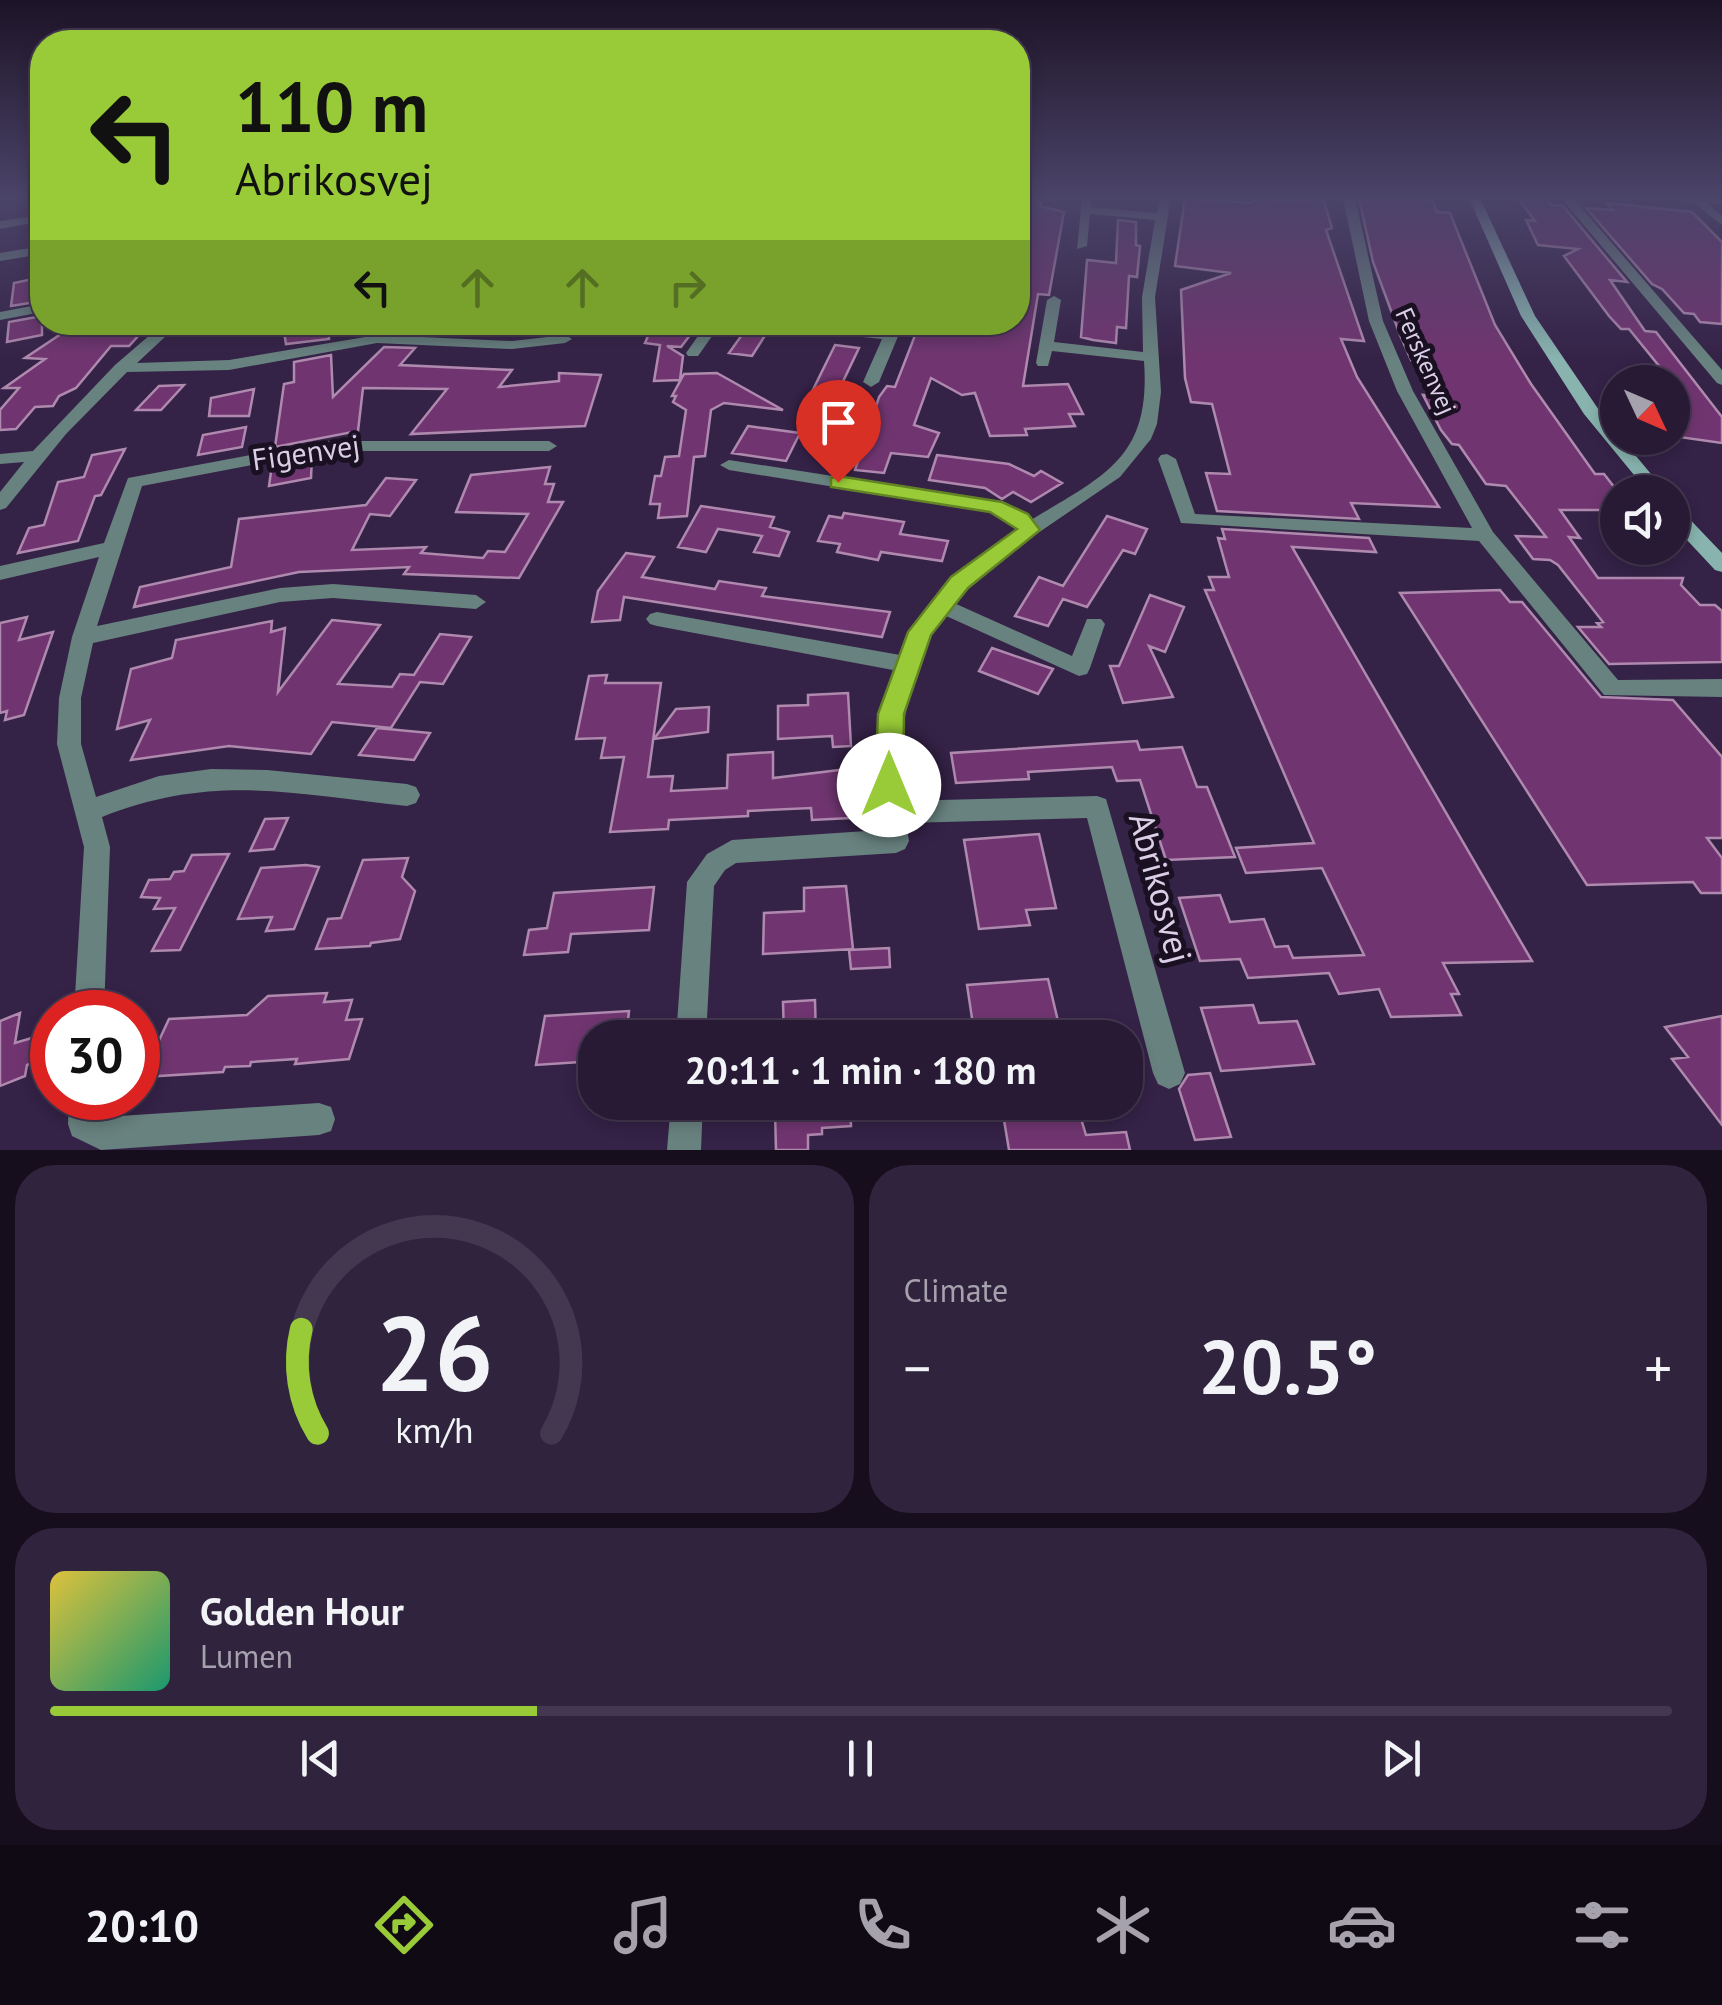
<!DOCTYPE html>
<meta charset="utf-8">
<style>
:root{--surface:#281a35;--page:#30233d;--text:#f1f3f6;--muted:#a5a1ad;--line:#443850;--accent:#98cb37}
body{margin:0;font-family:"PT Sans",sans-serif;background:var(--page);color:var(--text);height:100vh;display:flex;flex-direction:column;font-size:38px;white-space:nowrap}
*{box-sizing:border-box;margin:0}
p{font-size:32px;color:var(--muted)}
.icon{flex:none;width:55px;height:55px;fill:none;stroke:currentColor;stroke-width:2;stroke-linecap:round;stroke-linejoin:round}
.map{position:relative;height:1150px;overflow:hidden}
.details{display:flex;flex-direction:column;gap:15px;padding:15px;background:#160e1d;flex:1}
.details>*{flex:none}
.top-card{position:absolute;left:30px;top:30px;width:1000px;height:305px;border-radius:40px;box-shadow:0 5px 15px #0003,0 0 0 2px var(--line);background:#98cb37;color:#111;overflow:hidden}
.needle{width:65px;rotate:134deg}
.tools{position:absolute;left:1600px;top:365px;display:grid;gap:20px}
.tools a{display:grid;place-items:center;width:90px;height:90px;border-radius:50%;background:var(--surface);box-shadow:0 5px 15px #0003,0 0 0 2px var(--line);font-size:50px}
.speed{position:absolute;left:30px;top:990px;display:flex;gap:20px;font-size:50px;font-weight:700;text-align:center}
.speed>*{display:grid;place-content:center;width:130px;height:130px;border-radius:50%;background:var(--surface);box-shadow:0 5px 15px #0003,0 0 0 2px var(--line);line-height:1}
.speed .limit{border:15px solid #d22;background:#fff;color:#111}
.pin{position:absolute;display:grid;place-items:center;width:85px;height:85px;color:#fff;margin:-102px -42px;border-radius:50% 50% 50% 0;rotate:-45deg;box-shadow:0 0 10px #0007}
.pin .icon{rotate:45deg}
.me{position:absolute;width:110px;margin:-55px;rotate:0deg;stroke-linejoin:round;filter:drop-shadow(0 0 8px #0008)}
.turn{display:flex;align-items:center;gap:35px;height:210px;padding:0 40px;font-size:45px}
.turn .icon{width:130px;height:130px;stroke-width:2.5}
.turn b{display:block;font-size:70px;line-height:85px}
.lanes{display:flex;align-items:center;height:95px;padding:0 40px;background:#0003;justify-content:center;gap:50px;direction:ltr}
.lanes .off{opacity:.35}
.big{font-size:75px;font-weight:600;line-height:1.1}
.details .card{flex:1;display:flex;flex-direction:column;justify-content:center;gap:15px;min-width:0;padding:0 35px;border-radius:40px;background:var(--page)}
.details .dial{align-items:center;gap:0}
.dial svg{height:260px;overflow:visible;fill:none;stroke:var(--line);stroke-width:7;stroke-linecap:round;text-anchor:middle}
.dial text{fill:var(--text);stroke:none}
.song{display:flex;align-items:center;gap:30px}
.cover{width:120px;height:120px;border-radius:15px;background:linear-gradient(135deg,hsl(50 70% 55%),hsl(160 70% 35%))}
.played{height:10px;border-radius:5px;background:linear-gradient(90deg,var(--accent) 30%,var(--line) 30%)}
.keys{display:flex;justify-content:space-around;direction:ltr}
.heat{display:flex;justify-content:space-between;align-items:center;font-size:55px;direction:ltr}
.details .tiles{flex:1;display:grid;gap:15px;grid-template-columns:1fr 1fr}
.card:last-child{grid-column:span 2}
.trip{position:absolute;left:578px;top:1020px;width:565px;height:100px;border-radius:40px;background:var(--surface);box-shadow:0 5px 15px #0003,0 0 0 2px var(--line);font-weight:600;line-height:100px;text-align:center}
.menu{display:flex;height:160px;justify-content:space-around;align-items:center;background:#100a15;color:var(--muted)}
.menu .icon{width:70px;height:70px}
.menu .current{color:var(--accent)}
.menu b{font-size:45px;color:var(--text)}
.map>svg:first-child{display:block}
</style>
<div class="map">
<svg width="1722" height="1150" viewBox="0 0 1722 1150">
<rect width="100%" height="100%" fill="#352247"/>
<!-- building -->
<path fill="#703570" stroke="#af89ae" stroke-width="2.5" d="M1018,198H1042L1040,206L1064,212L1049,295L1038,294L1023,386L1068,384L1083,414H1069L1075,426L1025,429L1027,435L990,436L975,393L962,395L931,378L914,425L939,433L928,457L891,453L884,473L855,470L879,397L887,386L895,387L919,325L948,328V322H1018Z
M1185,198L1251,203L1256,198L1309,201V198H1323L1332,228L1326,230L1364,341L1341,339L1357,377L1439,507L1351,503L1359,519L1217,511L1206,473L1230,474L1212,404L1191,402L1185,378L1181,290L1231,273L1175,266Z
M1359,198H1424L1433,202L1437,212L1450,213L1495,325L1531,384L1595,474H1604L1618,492V510H1560L1580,538L1569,537L1598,578H1683L1681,585L1700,605H1715L1722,611V662L1609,664L1578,627H1601L1597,623L1603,622L1558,565L1550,560L1533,559L1516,536L1546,537L1506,486L1486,484L1459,445L1452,444L1441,430L1423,395L1440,396L1420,360H1411L1400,335L1373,262Z
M1518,198H1546L1551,205L1563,206L1627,282L1610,280L1645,331L1656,332L1722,417V443L1672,436V382L1629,329H1621L1609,316L1564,256L1578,249L1538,245L1526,220L1535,221Z
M1607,203L1692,212L1722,242V324L1700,322L1694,314L1684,313L1662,289L1652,284L1586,208L1613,210Z
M1118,220L1136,222V245L1140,246L1137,277L1129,276L1126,328L1117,327L1116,343L1093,340L1081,337L1087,260L1116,263Z
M42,277V301L11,306L14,283Z
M42,316V335L7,342L9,322Z
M107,322H151L129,346H111L76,388L59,396L53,406L35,407L16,429L0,430V410L19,388H4L45,359L25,358L70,328Z
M302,322H328L329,339L286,344L283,326Z
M654,322H689L686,325L697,326L681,347L667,346L683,356L680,380L654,381L660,345L645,343Z
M744,332L766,334L752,356L729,353Z
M835,345L859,348L826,417L801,414Z
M384,347L415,348L400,365L512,370L499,387L559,381V373L601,375L585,426L411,434L447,389L363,388L358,431L275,447L284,384L294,382V362L331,355L333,397Z
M717,373L783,410L724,403L711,410L705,456L694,457L687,516L658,518L660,504H650L655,476H661L665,457L679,456L686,410L673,402L676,396H672L684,374Z
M184,385L161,410H136L159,386Z
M254,389L249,416H209L211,398Z
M748,426L800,433L786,461L732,453Z
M246,427L242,447L198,455L203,435Z
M125,449L101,495L95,496L78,541L18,553L29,528L44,525L58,482L84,477L92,455Z
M937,455L1009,464L1034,476L1041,471L1062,483L1031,502L1013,492L1002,499L985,488L929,480Z
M312,457L311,478L269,486L272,465Z
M550,467L545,484H554L548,502H563L519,578L404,574L409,567L299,572L134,607L140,587L231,567L239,519L366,505L386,478L416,480L390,516L370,514L352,550L426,547L421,553L483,558L488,551L505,552L528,514L456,512L471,475Z
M701,506L774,517L770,527L789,532L779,556L754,552L762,536L718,529L706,552L678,547Z
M844,513L904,522L900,534L948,541L942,561L881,552L878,560L837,552L840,544L818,541L829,516L842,518Z
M1107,516L1147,529L1135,554L1123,550L1087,607L1063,599L1048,626L1015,616L1039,577L1063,586Z
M1222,529L1369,538L1376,552L1292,547L1532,961L1443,963L1459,994H1451L1461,1015L1391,1017L1379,989L1339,994L1329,973L1248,978L1240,959L1200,961L1179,898L1220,895L1230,922L1264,919L1275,947L1288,946L1293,958L1364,955L1322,868L1246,873L1236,848L1314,843L1205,590H1214L1209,577H1229L1218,538L1225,539Z
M626,553L654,557L642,577L715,589L719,581L766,588L762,596L890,612L882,637L624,597L620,620L592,622L598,591Z
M1500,590L1510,602H1522L1601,697L1673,700L1722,757V838H1707L1722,858V893H1701L1693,882L1587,885L1400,593Z
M1150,595L1184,607L1165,652L1149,646L1173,697L1123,703L1110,666H1119Z
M27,617L19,640L53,632L24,715L5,720L7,711L0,713V623Z
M332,620L380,625L338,684L392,687L400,674L414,675L440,634L471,637L443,684L420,682L391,728L332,722L311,754L229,746L131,760L150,720L117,729L131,669L172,658L176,640L272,621L271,632L285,628L278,692Z
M992,648L1053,669L1038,694L979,671Z
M607,675L605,683H661L648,777L673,776L671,791L727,788L728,755L773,752V778L848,769L851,818L812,820L811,808L748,811V816L669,820L668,829L610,832L624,757L601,758L605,738L576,739L589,676Z
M848,693L851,746L833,747L832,736L778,739V706L808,705V695Z
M709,707L708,732L654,739L676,709Z
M377,728L430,733L414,760L359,755Z
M1137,741L1140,750L1182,747L1197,787H1207L1235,857L1166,860L1140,780L1117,781L1112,767L1028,772L1029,779L956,783L951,753Z
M288,818L274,849L250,851L265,819Z
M1039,834L1056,908L1026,910L1030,925L979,929L964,840Z
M229,854L180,950L152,951L175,908L154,909L160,898L141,897L149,880L170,879L174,872L184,871L192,855Z
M408,858L402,877L415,891L400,939L371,943L370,946L316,949L328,919L341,918L363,860Z
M306,865L319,867L294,929L266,931L272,917L238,919L261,868Z
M846,886L853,949L763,954L764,913L804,911V888Z
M654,887L649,930L571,934L568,952L524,955L529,930L547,928L554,893Z
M889,948L890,967L851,969L849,950Z
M1048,979L1062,1038H1040L1039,1033L975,1038L967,985Z
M327,993L324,1002L352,1000L346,1020L362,1019L349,1059L295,1064L297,1059L251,1062L250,1066L225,1067L223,1072L142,1077L169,1019L247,1015L268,996Z
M815,1000L816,1038H784L783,1002Z
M1253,1005L1259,1023L1297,1021L1314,1064L1221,1071L1201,1008Z
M629,1011L626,1038H595V1061L536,1065L545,1016Z
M20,1013L15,1043L52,1032V1055L27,1065L25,1076L0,1086V1021Z
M1722,1016V1125L1672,1059L1688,1057L1665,1027Z
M1210,1073L1231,1137L1195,1140L1179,1089L1188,1075Z
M826,1102H850L851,1126L822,1128V1134L808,1135V1150H776L775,1111L826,1107Z
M1001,1102H1076L1086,1135L1126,1132L1130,1150H1009Z"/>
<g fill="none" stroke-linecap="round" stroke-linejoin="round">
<!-- street -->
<path fill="#68827f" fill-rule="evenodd" d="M1082,198H1090L1091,207L1157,213L1160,198H1171L1155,297L1161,392L1157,424L1151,439L1120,477L997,561L954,603L1072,656L1087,619H1101L1105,624L1090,668L1087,674L1079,676L944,615C906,671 898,734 903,801L1097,796L1106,799L1185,1073L1180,1084L1169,1089L1158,1084L1153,1073L1087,818L906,823L909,841L905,849L896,853L736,863L725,870L714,886L706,1038H676L687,882L707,854L732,840L881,830C874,776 876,723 893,670L657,626L650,624L646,619L650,614L657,612L900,655C925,599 967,562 1018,529L1013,522L990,512L729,470L720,465L729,460L994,501L1027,514L1031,520C1105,475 1151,458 1144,361L1052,351L1048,366H1038L1036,363L1047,300L1054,296L1061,300L1054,342L1143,352L1142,297L1155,220L1090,214L1087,246L1077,249Z
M1343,198H1355L1383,321L1413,391L1493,532L1618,680L1722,679V697L1604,695L1479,541L1181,523L1158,459L1161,455L1167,454L1176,459L1195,514L1472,528L1397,391L1369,321Z
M1561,198H1573L1722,370V385L1717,383Z
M1669,198H1722V204L1708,203L1722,216V225L1694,203Z
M42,215V221L0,229V221Z
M42,246V254L0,261V253Z
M42,304V312L0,320V312Z
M165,322H181L137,363L229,360L377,335L512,341L565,335L572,339L565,343L512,349L377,343L229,370L127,372L66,434L6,508L0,510V492L24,462L0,464V454L33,451L115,365Z
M708,322H722L698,356H688L686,353Z
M890,322H904L879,382L871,387L863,382L882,339L805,331L798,327L805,323L886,331Z
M325,441H549L557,446L549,451H325L142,486L97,626L280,588L333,584L476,595L486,602L476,609L333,598L280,602L93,643L81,698V744L96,797L159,776L211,769L267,770L407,784L416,787L420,795L416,803L407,806C293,794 213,773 102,817L110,847L104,1012H74L84,847L57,744L59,698L72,637L99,557L0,580V566L104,543L128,478Z
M69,1098H101V1115L105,1117L319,1103L331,1107L335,1119L331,1131L319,1135L101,1150L72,1136L68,1124Z
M671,1102H703L701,1150H667Z"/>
<!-- secondary -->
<path fill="#88b3ae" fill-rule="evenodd" d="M1469,198H1480L1535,316L1618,438H1621L1666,492H1648L1584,414L1521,316Z
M1672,506L1679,508L1722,553V572L1715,570L1672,524Z"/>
</g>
<!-- sky -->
<linearGradient id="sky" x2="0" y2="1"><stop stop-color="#1d1327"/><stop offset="0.55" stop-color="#4b4469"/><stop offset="1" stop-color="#4b4469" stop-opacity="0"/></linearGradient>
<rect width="1722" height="359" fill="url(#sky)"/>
<!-- route -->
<path fill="#98cb37" stroke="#638424" stroke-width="2.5" d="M838,476L1002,502L1028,514L1040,530L968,588L931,635L904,714L903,785L899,793L889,797L879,793L875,785L878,714L908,632L951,577L1017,529L990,512L831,487V478Z"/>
<g text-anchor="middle" stroke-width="10" stroke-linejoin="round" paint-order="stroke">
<!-- far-street labels -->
<g font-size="25" fill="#dacfe6" stroke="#191021">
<text transform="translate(1426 361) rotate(66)" y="9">Ferskenvej</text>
</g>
<!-- street labels -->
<g font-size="30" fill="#dacfe6" stroke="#191021">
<text transform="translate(306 453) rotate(-8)" y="10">Figenvej</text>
</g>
<!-- near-street labels -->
<g font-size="35" fill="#dacfe6" stroke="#191021">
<text transform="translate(1160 888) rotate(75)" y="12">Abrikosvej</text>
</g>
</g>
</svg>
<div class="tools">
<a><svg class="needle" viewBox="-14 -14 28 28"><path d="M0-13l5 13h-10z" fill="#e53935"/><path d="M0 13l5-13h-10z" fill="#a5a1ad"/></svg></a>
<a><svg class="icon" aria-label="sound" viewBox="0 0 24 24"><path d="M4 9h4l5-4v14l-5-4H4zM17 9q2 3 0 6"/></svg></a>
</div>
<div class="speed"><div class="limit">30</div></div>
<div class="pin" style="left:838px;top:482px;background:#d93025"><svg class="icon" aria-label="arrive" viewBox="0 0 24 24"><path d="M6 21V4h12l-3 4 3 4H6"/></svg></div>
<svg class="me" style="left:889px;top:785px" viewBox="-20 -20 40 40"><circle r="19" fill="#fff"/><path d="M0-13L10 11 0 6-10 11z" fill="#98cb37"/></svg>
<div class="trip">20:11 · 1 min · 180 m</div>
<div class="top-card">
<div class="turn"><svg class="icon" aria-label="left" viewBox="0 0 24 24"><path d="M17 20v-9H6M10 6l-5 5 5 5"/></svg><div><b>110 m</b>Abrikosvej</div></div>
<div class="lanes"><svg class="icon" aria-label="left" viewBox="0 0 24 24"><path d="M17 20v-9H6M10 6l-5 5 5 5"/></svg><svg class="icon off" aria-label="ahead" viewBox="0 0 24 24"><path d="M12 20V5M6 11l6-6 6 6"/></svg><svg class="icon off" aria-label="ahead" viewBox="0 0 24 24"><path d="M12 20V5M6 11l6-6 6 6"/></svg><svg class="icon off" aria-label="right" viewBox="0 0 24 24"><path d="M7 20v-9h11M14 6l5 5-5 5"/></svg></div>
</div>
</div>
<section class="details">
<div class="tiles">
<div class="card dial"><svg viewBox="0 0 100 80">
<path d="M14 69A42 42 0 1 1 86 69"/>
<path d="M14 69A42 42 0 0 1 9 37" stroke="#98cb37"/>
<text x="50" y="56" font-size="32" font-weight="700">26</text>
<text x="50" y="72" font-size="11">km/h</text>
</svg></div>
<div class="card"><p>Climate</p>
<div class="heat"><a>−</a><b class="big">20.5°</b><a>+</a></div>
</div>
<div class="card">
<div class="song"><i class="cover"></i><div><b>Golden Hour</b><p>Lumen</p></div></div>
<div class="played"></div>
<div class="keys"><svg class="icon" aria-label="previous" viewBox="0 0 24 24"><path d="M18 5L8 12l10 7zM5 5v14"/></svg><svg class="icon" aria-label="pause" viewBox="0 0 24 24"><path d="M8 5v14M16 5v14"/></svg><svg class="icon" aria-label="next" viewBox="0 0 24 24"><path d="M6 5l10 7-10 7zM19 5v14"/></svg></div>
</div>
</div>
</section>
<nav class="menu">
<b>20:10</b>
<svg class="icon current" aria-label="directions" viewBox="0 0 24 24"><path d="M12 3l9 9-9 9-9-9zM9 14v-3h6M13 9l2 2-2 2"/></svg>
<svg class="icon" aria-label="music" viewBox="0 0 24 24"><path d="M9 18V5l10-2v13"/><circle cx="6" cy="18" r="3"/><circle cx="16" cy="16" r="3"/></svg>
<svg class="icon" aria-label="phone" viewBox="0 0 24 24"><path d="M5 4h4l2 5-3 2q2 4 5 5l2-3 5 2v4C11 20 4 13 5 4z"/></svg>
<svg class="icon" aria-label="climate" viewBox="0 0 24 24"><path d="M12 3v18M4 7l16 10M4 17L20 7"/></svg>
<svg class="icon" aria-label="car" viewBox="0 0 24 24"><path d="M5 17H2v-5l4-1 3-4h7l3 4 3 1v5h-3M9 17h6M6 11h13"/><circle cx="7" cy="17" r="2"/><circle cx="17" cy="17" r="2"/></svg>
<svg class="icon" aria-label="filters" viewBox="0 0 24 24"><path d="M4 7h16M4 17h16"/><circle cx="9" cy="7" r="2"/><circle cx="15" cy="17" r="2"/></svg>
</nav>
